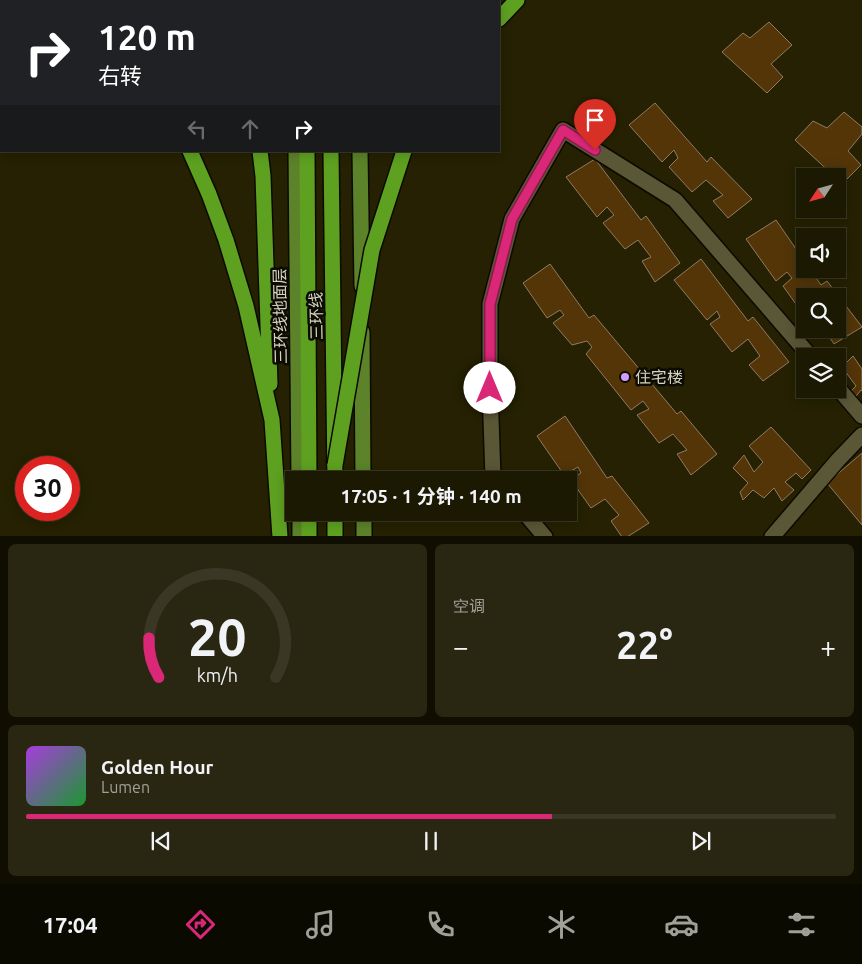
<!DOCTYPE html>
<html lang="zh">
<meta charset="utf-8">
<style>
:root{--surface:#1c1902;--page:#292611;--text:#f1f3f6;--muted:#a0a099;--line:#3a3824;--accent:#db2777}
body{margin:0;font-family:Ubuntu,"Noto Sans SC",sans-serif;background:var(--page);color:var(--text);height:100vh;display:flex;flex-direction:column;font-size:19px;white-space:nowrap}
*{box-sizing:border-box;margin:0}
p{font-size:16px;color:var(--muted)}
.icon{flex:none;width:28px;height:28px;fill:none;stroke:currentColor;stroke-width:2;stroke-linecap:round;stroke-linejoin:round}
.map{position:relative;height:536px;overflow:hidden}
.drawer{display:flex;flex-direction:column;gap:8px;padding:8px;background:#0f0e01;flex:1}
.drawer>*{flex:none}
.guide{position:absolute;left:0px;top:0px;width:500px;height:152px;box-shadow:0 2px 12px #0003,0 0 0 1px var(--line);background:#202124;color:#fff;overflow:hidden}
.needle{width:32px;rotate:234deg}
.fabs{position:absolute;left:796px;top:168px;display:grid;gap:10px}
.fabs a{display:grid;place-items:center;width:50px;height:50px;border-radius:0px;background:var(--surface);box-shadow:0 2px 12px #0003,0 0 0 1px var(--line);font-size:25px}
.speed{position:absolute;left:15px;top:456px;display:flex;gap:10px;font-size:25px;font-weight:700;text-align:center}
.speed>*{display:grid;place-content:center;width:65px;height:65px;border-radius:50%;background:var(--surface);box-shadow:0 2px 12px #0003,0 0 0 1px var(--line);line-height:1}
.speed .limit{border:8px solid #d22;background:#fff;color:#111}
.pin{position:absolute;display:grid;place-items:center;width:42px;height:42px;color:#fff;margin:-51px -21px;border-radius:50% 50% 50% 0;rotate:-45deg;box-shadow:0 0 5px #0007}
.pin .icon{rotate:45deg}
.me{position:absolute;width:55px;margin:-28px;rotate:0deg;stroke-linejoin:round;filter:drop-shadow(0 0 4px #0008)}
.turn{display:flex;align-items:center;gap:18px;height:105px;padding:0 15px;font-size:22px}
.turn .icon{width:65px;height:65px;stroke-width:2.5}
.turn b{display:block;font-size:35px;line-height:42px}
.lanes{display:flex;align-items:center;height:48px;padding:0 15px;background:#0003;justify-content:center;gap:25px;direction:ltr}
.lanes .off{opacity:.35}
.big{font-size:38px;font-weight:700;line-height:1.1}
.drawer .card{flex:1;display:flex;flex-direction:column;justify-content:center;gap:8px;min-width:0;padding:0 18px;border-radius:8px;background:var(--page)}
.drawer .dial{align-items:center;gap:0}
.dial svg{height:130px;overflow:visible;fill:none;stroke:var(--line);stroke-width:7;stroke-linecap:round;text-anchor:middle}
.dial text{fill:var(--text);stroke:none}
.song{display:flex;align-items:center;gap:15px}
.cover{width:60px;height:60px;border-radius:8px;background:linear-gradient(135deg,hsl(280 70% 55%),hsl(130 70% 35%))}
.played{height:5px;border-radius:2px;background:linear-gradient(90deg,var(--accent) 65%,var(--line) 65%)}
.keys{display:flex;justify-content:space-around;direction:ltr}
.heat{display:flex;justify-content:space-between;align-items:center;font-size:28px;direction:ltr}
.drawer .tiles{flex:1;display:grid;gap:8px;grid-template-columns:1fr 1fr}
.card:last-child{grid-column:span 2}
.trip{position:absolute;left:285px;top:471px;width:292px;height:50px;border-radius:0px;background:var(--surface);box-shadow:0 2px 12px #0003,0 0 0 1px var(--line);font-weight:700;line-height:50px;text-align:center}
.menu{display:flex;height:80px;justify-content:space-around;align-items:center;background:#0b0a01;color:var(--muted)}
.menu .icon{width:35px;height:35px}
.menu .selected{color:var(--accent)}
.menu b{font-size:22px;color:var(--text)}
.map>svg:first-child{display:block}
</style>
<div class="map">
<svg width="862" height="537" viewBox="0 0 862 537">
<rect width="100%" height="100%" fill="#252102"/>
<!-- building -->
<path fill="#533508" stroke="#927b60" d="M769,22L792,45L771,64L783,77L767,93L722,52L743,33L750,38Z
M655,103L707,162L711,157L752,199L728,218L713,201L723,195L706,180L692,192L669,167L678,158L674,150L662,162L629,125Z
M844,112L862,127V134L848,151L861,165L842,184L838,180V176H834L795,140L813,121L827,128Z
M595,159L641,220L646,216L680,263L655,282L642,261L651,257L638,240L625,249L603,223L614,215L607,207L597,217L566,177Z
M776,220L805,262V269H810L821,285L827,281L862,327L834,344L824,329H838V296H805V312L803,314L783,286L792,278L787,272L776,281L746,239Z
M701,259L748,321L753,317L789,362L763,381L749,365L760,356L748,339L732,352L710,324L720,317L717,311L707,320L674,280Z
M550,264L589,318L594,315L677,414L681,411L717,454L691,475L677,454L687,450L673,434L659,443L637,415L649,409L643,401L631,410L586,354L592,347L587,341L572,345L553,323L564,315L560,310L547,318L523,283Z
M853,356L862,369V391L861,390L853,400L848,394L856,386L842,367Z
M565,416L607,478L612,476L649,523L627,537H622L611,521L619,515L605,499L591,508L571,480L581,473L578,467L564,475L537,436Z
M771,427L811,470L802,479L796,473L785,482L794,490L782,501L774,488L764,498L753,490L743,500L740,492L748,483L733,468L744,455L754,472L763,462L749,446Z
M862,453V525L827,483Z"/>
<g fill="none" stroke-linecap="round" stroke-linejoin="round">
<defs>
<path id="street" d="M838,388L862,416
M495,480L493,478L490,388V304L512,219L563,130L675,200L810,356
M524,512L545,537
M772,537L838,460L862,435"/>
<path id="primary" d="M294,0V1
M359,0V1
M296,151L299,480
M360,151L362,286
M362,332L363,480
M300,512V537
M364,512V537"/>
<path id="highway" d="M99,0L100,1
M218,0L219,1
M305,0V1
M330,0V1
M499,19L517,0
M190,151L209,194L226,240L246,306L272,420L280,537
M260,151L263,176L270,384
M307,151L309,480
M331,151L335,480
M309,512V537
M335,512V537"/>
</defs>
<!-- street casing -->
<use href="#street" stroke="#0d0a00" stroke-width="18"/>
<!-- primary casing -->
<use href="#primary" stroke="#0d0a00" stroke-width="18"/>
<!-- highway casing -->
<use href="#highway" stroke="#0d0a00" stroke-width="18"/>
<!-- street -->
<use href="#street" stroke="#5a5737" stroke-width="15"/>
<!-- primary -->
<use href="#primary" stroke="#5c832a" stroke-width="15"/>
<!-- highway -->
<use href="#highway" stroke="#5ea121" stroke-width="15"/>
<defs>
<path id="highway-bridge" d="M335,465L372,250L404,151"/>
</defs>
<!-- highway-bridge casing -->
<use href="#highway-bridge" stroke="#0d0a00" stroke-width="18" stroke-linecap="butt"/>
<!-- highway-bridge -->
<use href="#highway-bridge" stroke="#5ea121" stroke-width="15"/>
</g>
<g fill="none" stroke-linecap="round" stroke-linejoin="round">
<defs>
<path id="route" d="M490,388V304L512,219L563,130L595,150"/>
</defs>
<!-- route casing -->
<use href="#route" stroke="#8e194d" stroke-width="12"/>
<!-- route -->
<use href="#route" stroke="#db2777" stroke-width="9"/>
</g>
<!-- markers -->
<circle fill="#d09dff" stroke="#0c0b02" stroke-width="2" cx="625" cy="377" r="5"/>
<g text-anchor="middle" stroke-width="5" stroke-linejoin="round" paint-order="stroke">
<!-- street labels -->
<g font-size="16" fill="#d6d4c2" stroke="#0c0b02">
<text transform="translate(280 316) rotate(-91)" y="6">三环线地面层</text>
<text transform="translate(316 316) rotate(-91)" y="6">三环线</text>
</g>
<!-- poi labels -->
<g font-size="16" fill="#d6d4c2" stroke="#0c0b02" text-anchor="start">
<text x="635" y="383">住宅楼</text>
</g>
</g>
</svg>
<div class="fabs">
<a><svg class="needle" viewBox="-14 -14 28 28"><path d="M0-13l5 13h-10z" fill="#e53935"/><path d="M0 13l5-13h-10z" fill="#a0a099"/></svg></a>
<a><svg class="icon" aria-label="sound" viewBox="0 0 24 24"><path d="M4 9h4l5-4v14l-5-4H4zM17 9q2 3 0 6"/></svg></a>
<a><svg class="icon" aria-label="search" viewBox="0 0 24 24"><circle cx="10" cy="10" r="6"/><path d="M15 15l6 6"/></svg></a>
<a><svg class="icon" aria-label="layers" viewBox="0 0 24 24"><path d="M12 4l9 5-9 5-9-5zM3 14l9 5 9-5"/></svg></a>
</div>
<div class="speed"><div class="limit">30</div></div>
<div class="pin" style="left:595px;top:150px;background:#d93025"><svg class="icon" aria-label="arrive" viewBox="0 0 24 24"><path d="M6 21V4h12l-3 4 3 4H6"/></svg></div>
<svg class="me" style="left:490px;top:388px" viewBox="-20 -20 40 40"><circle r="19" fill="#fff"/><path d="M0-13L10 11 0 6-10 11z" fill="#db2777"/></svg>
<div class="trip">17:05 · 1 分钟 · 140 m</div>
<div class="guide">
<div class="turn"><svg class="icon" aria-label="right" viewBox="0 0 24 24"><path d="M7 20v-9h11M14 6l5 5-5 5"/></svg><div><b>120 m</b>右转</div></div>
<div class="lanes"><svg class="icon off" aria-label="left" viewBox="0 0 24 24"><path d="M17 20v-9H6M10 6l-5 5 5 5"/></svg><svg class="icon off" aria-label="ahead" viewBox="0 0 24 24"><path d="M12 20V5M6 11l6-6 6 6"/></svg><svg class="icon" aria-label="right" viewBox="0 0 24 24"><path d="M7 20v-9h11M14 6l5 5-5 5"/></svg></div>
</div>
</div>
<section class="drawer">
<div class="tiles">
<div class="card dial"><svg viewBox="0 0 100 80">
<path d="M14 69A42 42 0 1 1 86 69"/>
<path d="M14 69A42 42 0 0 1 8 45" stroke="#db2777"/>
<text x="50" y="56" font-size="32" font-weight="700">20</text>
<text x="50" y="72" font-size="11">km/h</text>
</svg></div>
<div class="card"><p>空调</p>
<div class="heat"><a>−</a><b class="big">22°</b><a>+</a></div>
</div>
<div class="card">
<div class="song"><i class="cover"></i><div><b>Golden Hour</b><p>Lumen</p></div></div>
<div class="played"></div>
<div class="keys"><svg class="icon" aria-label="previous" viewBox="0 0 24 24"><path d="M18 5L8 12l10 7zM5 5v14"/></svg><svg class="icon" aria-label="pause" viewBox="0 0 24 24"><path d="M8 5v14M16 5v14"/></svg><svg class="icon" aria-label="next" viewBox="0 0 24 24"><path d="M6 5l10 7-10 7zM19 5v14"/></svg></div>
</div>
</div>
</section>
<nav class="menu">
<b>17:04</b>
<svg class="icon selected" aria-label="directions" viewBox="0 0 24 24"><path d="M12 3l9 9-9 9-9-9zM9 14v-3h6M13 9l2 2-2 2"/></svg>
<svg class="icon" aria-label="music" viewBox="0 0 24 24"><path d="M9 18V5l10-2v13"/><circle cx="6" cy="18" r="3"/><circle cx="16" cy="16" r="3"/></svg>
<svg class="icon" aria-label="phone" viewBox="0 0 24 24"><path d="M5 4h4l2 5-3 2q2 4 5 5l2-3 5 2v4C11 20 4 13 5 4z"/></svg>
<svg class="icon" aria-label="climate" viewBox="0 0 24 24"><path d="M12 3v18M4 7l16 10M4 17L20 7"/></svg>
<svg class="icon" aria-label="car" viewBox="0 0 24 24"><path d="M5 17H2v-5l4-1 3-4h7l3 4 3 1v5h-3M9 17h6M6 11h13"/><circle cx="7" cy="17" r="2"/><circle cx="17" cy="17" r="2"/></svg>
<svg class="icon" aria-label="filters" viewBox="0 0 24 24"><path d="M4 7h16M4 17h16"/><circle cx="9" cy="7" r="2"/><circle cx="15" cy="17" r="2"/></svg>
</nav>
